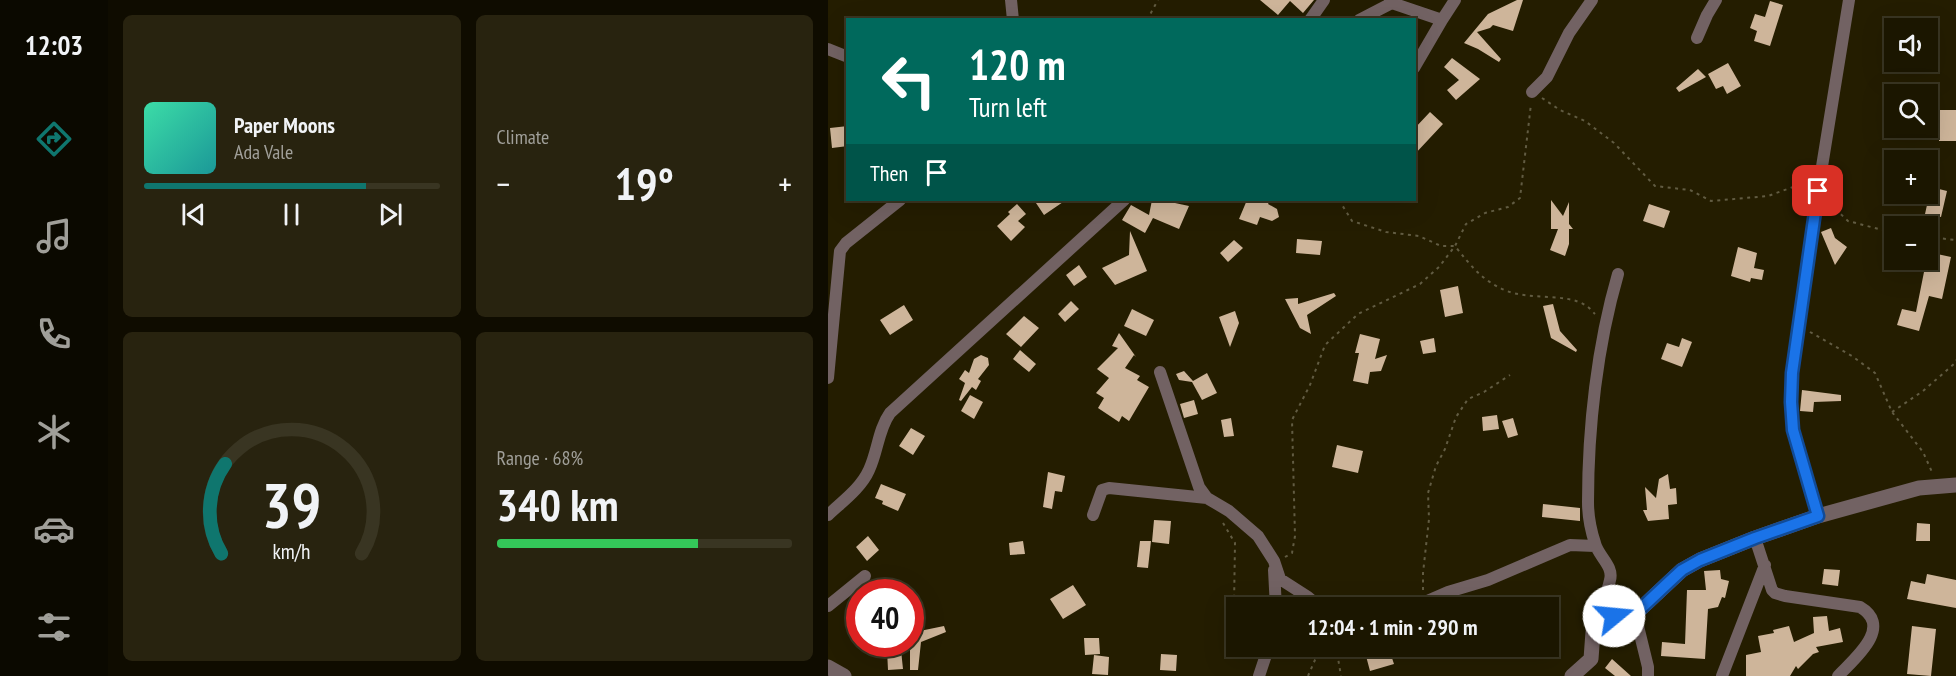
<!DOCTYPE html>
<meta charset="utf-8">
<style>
:root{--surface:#1b1600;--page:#28230f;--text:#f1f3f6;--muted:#a09f99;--line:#393522;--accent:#0f766e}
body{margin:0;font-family:"PT Sans Narrow",sans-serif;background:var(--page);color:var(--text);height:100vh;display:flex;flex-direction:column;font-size:22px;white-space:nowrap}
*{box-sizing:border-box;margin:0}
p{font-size:20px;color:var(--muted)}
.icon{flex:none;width:33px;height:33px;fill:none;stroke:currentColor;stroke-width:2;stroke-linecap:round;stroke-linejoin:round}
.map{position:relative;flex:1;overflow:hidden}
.drawer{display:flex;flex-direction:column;gap:15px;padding:15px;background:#0f0c00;width:720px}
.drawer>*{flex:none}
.top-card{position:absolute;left:18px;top:18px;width:570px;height:183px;border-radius:0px;box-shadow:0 6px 24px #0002,0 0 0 2px var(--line);background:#00695c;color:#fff;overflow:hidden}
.tools{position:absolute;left:1056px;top:18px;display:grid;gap:12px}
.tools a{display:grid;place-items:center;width:54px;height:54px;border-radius:0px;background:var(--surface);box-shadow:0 6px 24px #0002,0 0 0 2px var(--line);font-size:30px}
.speed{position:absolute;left:18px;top:579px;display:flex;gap:12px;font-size:30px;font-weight:700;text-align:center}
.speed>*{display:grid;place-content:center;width:78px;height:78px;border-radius:50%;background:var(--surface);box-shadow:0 6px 24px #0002,0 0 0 2px var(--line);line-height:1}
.speed .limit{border:9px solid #d22;background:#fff;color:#111}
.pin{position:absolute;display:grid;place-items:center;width:51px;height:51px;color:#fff;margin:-26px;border-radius:12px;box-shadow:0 3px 9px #0006}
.me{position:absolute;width:66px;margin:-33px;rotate:73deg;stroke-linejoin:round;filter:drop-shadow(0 0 4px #0008)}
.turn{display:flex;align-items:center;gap:21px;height:126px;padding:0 24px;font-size:27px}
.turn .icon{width:78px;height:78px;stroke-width:2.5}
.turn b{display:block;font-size:42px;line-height:51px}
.then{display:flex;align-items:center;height:57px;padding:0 24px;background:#0003;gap:12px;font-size:22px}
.big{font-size:45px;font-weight:800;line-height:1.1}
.drawer .tile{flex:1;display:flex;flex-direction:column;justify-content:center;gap:9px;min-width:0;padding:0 21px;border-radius:9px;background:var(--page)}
.drawer .dial{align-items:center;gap:0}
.dial svg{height:156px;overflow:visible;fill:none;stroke:var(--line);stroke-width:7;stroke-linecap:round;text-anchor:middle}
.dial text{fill:var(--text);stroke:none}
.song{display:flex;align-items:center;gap:18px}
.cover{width:72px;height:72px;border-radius:9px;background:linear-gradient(135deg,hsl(160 70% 55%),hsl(180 70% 35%))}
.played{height:6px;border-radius:3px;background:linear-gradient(90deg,var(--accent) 75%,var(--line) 75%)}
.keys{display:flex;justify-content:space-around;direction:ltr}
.heat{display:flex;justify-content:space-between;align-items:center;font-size:33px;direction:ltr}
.charge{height:9px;border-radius:4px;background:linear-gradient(90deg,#34c759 68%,var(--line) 0)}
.drawer .tiles{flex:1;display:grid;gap:15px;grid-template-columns:repeat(2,1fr)}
.trip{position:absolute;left:398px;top:597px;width:333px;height:60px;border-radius:0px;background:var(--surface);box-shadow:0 6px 24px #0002,0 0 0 2px var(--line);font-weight:800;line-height:60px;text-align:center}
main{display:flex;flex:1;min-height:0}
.tab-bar{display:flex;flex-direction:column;width:108px;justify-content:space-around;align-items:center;background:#0b0900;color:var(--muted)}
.tab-bar .icon{width:42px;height:42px}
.tab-bar .active{color:var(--accent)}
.tab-bar b{font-size:27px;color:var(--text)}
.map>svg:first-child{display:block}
</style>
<main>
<nav class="tab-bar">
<b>12:03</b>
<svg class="icon active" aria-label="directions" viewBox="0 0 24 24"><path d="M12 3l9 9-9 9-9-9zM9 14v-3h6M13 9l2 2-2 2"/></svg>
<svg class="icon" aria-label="music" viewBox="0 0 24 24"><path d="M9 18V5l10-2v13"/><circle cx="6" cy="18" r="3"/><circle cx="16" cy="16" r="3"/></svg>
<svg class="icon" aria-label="phone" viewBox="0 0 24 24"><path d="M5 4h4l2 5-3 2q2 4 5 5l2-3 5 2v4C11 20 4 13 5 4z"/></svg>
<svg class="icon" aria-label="climate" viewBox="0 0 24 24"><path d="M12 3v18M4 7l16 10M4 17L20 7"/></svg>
<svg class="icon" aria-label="car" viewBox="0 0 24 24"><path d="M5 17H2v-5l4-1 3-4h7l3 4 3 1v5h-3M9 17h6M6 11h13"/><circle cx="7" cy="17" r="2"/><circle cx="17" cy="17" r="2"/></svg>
<svg class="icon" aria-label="filters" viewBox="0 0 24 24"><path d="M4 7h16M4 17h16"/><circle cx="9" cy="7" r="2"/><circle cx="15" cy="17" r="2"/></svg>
</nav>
<section class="drawer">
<div class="tiles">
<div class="tile">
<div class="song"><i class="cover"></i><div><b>Paper Moons</b><p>Ada Vale</p></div></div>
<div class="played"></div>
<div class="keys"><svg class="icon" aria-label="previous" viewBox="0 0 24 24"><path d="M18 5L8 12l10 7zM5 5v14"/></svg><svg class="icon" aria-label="pause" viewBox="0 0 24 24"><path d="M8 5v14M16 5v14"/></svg><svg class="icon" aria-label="next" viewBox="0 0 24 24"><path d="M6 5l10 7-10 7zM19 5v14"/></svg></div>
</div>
<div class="tile"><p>Climate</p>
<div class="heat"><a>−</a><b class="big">19°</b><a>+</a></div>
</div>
<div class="tile dial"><svg viewBox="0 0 100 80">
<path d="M14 69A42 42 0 1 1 86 69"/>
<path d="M14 69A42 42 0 0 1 16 23" stroke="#0f766e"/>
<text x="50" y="56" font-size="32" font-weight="700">39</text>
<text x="50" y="72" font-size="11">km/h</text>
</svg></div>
<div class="tile"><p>Range · 68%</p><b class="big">340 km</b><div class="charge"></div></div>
</div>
</section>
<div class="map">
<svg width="1128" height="676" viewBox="0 0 1128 676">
<rect width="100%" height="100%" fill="#241d00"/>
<!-- building -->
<path fill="#ceb59a" d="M432,0H486L475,13L462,1L450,15Z
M689,0H695L685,31L665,25L662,28L649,32L673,59L671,62L650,49L636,43L660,14Z
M942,1L955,5L942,46L926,41L929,31L922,28L927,14L937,17Z
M624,58L652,79L628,100L619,90L631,80L616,67Z
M900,63L913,86L899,94L895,86L888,89L880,74Z
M870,69L878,77L851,92L848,88Z
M1111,110H1128V141H1111Z
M602,112L615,124L586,155V129Z
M20,126V146L4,148L2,128Z
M1103,187L1119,191L1113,217L1097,214Z
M206,200H238L216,215Z
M324,200H333L361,206L351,229L325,218L317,233L294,220L303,205L321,215Z
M419,200H442L440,204L449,209L451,217L444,221L432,217L429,225L411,219Z
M723,200L735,216L741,202V224L745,229H741V244L737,256L722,250L730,229H723Z
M189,204L198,214L190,221L197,227L183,241L169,226L182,214L180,212Z
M821,204L842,211L836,228L815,221Z
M1003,228L1007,238L1019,247L1007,265L993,232Z
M302,231L319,271L287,285L274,268L301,255Z
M469,239L494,241L492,255L468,253Z
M406,240L415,248L400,262L392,253Z
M910,247L929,253L926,268L936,270L934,280L923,278L922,282L903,276Z
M1100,252L1123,257L1114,299L1101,296L1091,331L1069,325L1074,309L1088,312Z
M251,265L259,277L246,286L238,275Z
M630,286L635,313L617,317L612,290Z
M506,293L508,296L479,315L483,334L472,328L457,299L470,298V304Z
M243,301L251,309L237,322L230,314Z
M725,304L732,331L749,350L748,352L723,338L715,306Z
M76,305L85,320L62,335L52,320Z
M304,309L326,320L318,336L296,326Z
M407,311L411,323L402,347L391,317Z
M196,316L211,328L193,347L178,334Z
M291,333L308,357L306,355L297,368L312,376L309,380L321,387L301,421L294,416L291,422L270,408L276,398L268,393L281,378L269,369L290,348L284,346Z
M532,334L552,339L547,359L559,355L553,371L542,372L540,384L525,381L531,353H527Z
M606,338L608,352L595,354L592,341Z
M854,338L864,342L854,367L833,359L839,343L851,347Z
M192,350L208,364L201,372L185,359Z
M153,355L160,358L161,365L150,379L153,381L148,390L144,387L133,401L131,400L137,383L131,379L137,370L141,373L146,359Z
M356,371L365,381L379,373L389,393L374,400L364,382L351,380L348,374Z
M974,390L1013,395V401L986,402L985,412L972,411Z
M142,395L155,402L146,419L133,411Z
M366,400L370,414L356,418L352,404Z
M669,415L671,429L655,431L654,417Z
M403,418L406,436L396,437L393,420Z
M685,418L690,435L680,438L674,421Z
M83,428L97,436L85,455L71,446Z
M509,445L535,451L530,473L504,467Z
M220,472L237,476L234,492L227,491L224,509L215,507Z
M840,474L842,489L848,488L849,504L840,505L841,519L820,521L815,510H819L817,487L828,498L831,479Z
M53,484L78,494L70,511L54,504L55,501L47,498Z
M715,504L752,508V521L714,517Z
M326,520L343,521L341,544L324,542Z
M1089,523L1102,524V541H1088Z
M40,536L51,550L39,561L28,547Z
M195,541L197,554L182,555L181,543Z
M312,541H323L320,568L309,567Z
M996,569L1012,570L1010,586L994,584Z
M892,570L893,579L901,581L897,598L894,597L890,607L880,609L877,659L833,656L834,642L857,644L859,590H878L876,571Z
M1099,574L1128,580V608L1079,599L1083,581L1097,584Z
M245,585L258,605L235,619L222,599Z
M999,616L1001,631L1012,628L1015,642L988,647L991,652L985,654L970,669L968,666L962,676H918V655L933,652L930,636L946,633L945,630L961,626L966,642L986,633L985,617Z
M116,626L118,632L93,642L90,670H82V633Z
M1084,626L1108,629L1103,676L1079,674Z
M256,638H271L272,654L257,655Z
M561,649L566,664L542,671L538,656Z
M59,650H73L75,669L60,670Z
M333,654L349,655L348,671L332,670Z
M266,655L281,657L280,675L264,674Z
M784,659L803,676H787L777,668Z"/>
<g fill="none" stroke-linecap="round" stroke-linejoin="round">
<!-- path -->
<path stroke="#625c42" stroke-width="2" stroke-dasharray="3 4.5" stroke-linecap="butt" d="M319,20L330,0
M714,98L732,110L757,121L786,143L827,186L862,190L883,201L940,196L965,187L977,189
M511,200L524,221L558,232L591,236L613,246H627C643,266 654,281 679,291C702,300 738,293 757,305C761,307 764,311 767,314
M1002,204L1020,221L1066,233
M1100,237L1128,240
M982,332L1024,356L1047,373L1064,412L1095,452L1104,472
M1064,412L1095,391L1126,364L1128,360
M395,523L407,543L406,605L408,609
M457,557L464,553L467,536L464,420L482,385L497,345L530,314L592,284L611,267L627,246L638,224L657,213L680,207L692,198L703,104
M595,590V573L601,519L600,493L608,466L617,449L628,417L640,399L656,392L682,375
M508,646L513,676
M480,676L493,646"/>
<!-- minor -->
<path stroke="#726263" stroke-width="12" d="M183,0L185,20
M562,0L564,3L614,20L627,0
M482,20L496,0
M531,20L564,3
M869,38L879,15L888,0
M0,49L20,57
M586,68L614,20
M704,92L719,77L741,33L764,0
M332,372L371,487L379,498
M0,378L12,251L18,243L72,200
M0,515C15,501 33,488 41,470C50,451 50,430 62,413L296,200
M265,515L274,490L281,488L379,498L401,511L430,536L446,561L452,579L480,597L486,602L488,608
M990,516L965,430L963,402L964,373L990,191L1021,0
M927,538L944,590L947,593L957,596L1032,607C1066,627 1026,659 1010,676
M446,570L448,608
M0,606L37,576
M590,608L597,602L620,592L660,580L742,545L767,546
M807,614L820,667V676
M766,618C771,607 780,593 782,580C786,566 770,556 767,543C763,531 760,515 760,502C760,428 769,346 790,274
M431,676L441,646
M894,676L937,565"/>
<!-- tertiary -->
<path stroke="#726263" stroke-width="15" d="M0,667L16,676
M744,676L763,659L766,618L807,614L854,570L872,560L927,538L990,516L1091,488L1128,485"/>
</g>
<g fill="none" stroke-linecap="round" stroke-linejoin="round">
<defs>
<path id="route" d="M786,616L807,614L841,582L854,570L872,560L927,538L990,516L965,430L963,402L964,373L990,191"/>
</defs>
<!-- route casing -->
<use href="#route" stroke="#114b97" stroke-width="15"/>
<!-- route -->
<use href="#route" stroke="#1a73e8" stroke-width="10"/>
</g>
</svg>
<div class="tools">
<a><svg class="icon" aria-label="sound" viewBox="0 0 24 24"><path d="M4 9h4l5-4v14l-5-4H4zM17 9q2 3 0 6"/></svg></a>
<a><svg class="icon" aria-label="search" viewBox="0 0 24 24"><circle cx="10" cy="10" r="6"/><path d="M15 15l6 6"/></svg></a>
<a>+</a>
<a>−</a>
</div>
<div class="speed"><div class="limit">40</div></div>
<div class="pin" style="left:990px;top:191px;background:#d93025"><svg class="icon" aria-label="arrive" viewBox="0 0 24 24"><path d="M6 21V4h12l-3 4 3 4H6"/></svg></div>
<svg class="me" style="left:786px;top:616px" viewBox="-20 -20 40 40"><circle r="19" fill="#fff"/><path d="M0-13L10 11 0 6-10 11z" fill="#1a73e8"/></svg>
<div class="trip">12:04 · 1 min · 290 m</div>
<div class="top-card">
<div class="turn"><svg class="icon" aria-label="left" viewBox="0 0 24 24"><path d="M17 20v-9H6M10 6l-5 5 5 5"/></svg><div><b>120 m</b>Turn left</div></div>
<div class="then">Then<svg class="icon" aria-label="arrive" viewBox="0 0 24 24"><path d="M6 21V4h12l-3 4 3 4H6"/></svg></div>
</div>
</div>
</main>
